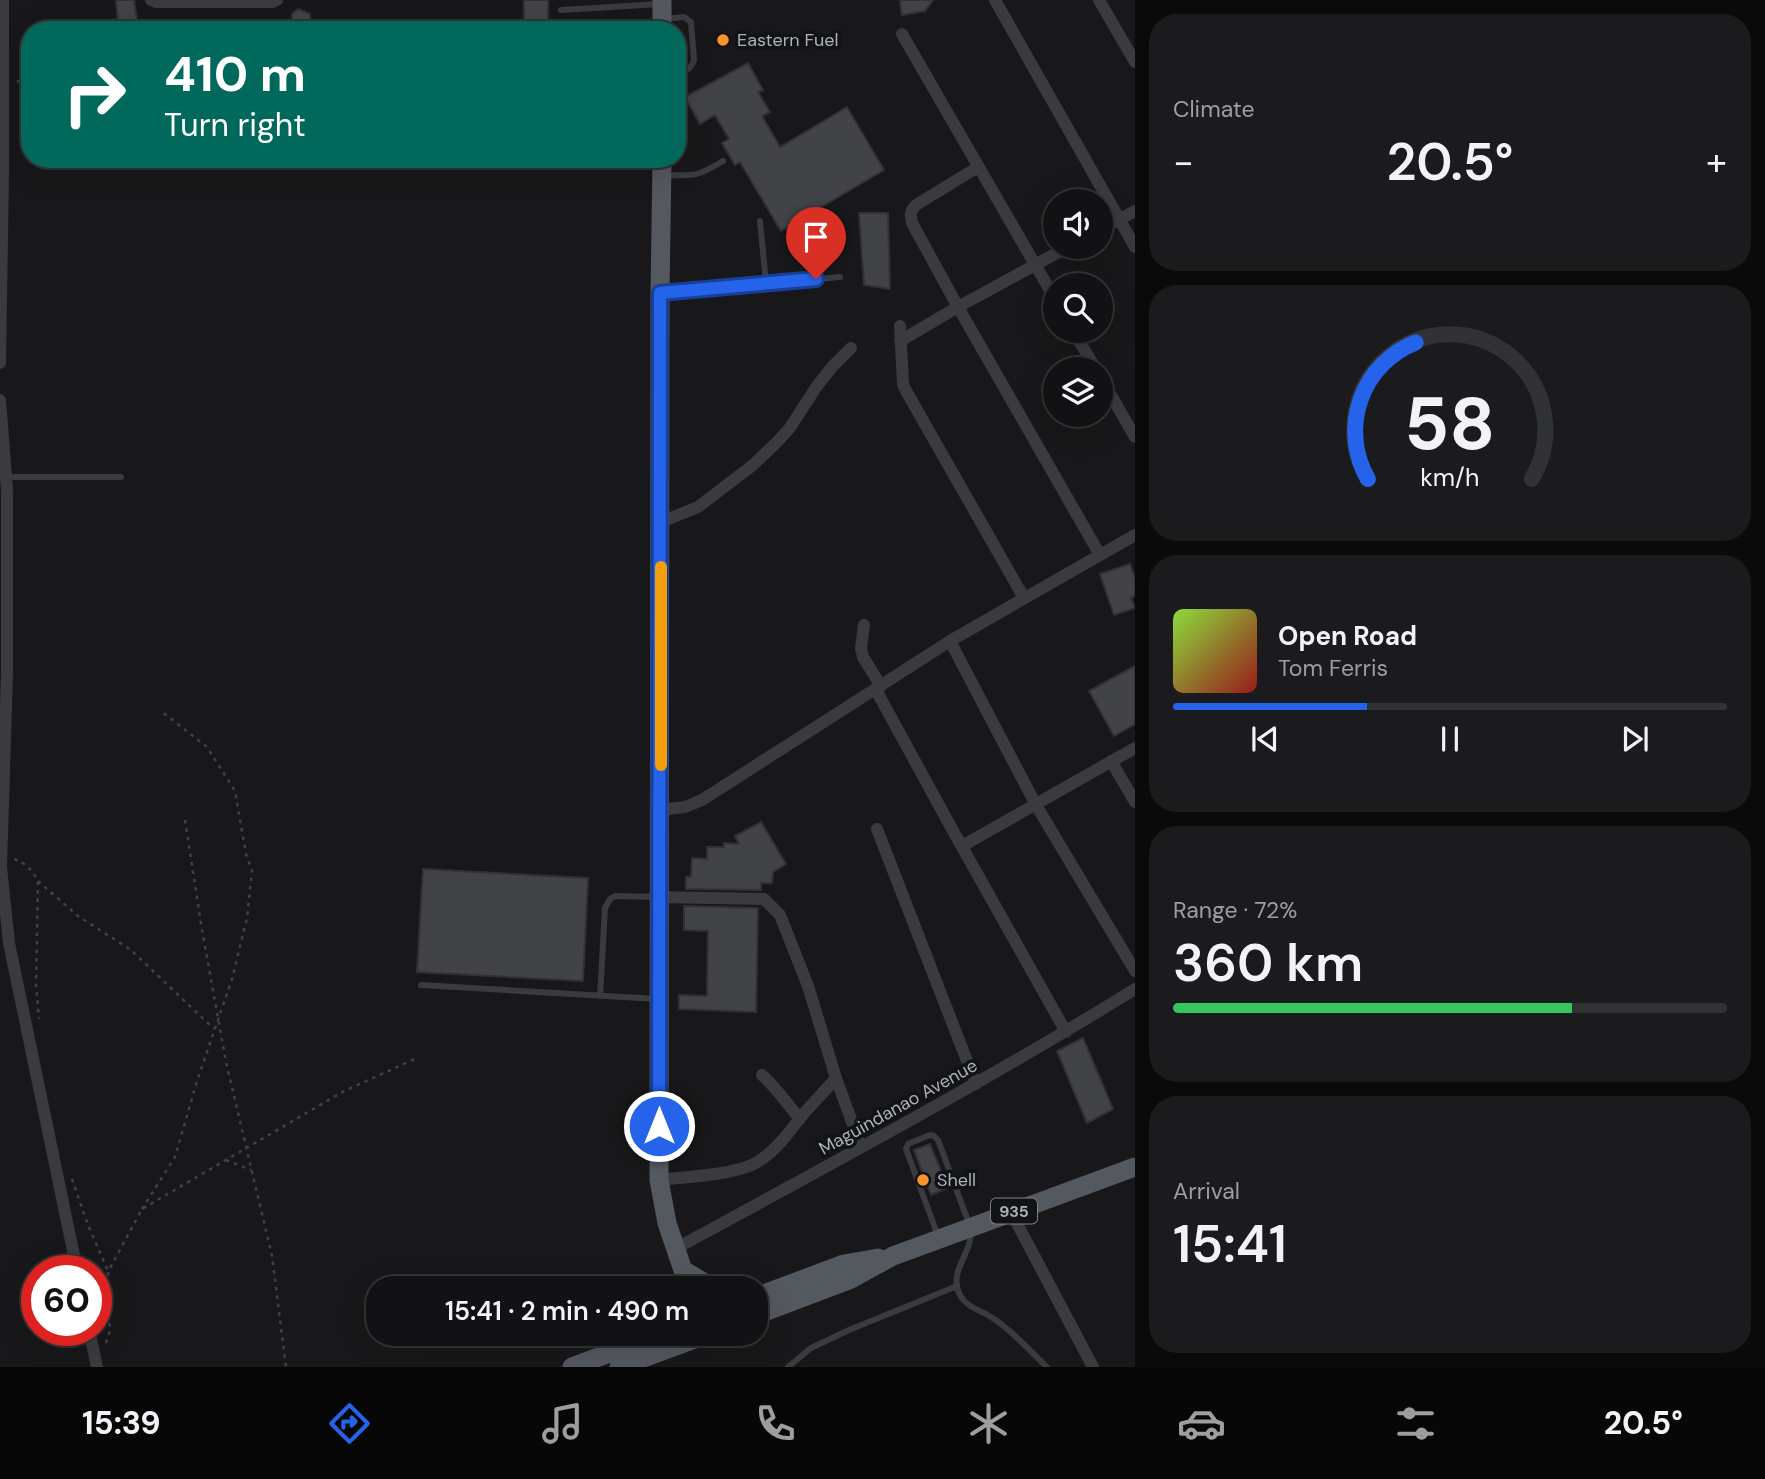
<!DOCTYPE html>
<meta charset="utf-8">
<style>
:root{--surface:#121214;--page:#1b1b1d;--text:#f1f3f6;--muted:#9c9ea0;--line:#313234;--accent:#2563eb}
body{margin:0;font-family:"DM Sans",sans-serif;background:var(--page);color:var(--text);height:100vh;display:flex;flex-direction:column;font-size:26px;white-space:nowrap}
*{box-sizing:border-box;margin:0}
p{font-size:23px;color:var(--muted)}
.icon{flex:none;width:38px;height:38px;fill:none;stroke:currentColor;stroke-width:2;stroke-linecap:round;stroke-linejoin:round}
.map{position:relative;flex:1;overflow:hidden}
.panel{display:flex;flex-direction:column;gap:14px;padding:14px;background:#0a0a0b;width:630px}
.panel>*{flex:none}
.top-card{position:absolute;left:21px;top:21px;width:665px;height:147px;border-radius:28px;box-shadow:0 7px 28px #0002,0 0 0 2px var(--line);background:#00695c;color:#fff;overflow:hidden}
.fabs{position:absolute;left:1043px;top:189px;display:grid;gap:14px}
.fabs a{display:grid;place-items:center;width:70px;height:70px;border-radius:50%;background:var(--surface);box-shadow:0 7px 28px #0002,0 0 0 2px var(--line);font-size:35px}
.speed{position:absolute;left:21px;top:1255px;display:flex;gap:14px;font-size:35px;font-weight:700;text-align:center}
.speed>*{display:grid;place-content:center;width:91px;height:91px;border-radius:50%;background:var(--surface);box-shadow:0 7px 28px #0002,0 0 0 2px var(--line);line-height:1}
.speed .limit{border:10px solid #d22;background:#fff;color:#111}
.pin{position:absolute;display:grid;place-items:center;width:60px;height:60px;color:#fff;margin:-72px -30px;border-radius:50% 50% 50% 0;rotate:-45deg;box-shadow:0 0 7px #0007}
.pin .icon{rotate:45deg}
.me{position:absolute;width:77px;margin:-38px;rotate:0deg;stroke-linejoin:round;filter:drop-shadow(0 0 5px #0008)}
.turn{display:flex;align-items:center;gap:24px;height:147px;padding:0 28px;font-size:32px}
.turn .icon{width:91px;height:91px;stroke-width:2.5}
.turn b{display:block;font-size:49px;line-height:60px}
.big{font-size:52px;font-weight:600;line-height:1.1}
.panel .widget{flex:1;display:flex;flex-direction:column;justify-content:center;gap:10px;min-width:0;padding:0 24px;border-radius:28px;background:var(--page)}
.panel .dial{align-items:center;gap:0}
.dial svg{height:182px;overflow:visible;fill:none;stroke:var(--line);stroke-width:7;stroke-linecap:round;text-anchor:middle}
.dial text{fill:var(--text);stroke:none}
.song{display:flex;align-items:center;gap:21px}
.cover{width:84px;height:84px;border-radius:10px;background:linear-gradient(135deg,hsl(90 70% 55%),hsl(0 70% 35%))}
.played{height:7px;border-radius:4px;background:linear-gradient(90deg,var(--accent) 35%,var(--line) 35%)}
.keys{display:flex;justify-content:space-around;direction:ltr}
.heat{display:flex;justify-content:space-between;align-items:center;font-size:38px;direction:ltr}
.charge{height:10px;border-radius:5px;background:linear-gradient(90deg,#34c759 72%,var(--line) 0)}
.trip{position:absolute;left:366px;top:1276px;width:402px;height:70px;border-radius:28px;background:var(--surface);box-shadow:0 7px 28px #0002,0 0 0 2px var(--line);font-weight:600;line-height:70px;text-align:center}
.menu{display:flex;height:112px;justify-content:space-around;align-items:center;background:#070708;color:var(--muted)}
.menu .icon{width:49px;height:49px}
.menu .on{color:var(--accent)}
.menu b{font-size:32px;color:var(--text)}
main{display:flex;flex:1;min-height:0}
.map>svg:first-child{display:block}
</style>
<main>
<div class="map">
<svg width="1135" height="1367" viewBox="0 0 1135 1367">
<rect width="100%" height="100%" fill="#18181a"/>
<!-- building -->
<path fill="#424347" stroke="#323236" stroke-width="2" d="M116,0H134L137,20L118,22Z
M524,0H548V30H524Z
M900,0H933L925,11L902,15Z
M298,9L310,14V30H300L299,27L292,29V14Z
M748,63L763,90L758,92L770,112L762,116L780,147L847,107L884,170L781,231L740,162L735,165L722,143L729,139L715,115L700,124L685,97Z
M859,213H888L890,289L864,285Z
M1130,564L1135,578V596L1131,598L1135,608L1114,615L1100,574Z
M1135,666V724L1114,736L1089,691Z
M761,822L786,864L773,872L772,883H761V890L686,889V877H691L692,858L707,859V847H724V843L739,844L735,836Z
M423,869L588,878L583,981L417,972Z
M684,906L758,908L756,1012L679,1009V995L707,996L708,931L684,930Z
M1083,1038L1113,1109L1087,1123L1057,1051Z
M930,1144L948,1188L931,1195L914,1150Z"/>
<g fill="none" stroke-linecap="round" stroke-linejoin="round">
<!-- path -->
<path stroke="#3f4247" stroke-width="2.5" stroke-dasharray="3.5 5" stroke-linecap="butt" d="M17,81L30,83
M185,820L202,930L226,1062L272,1256L286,1367
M14,859C26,863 32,870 38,881L36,986L39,1019
M38,881L78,916L131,950L214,1029
M226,1160L251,1170
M72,1179L88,1225L108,1271
M142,1209L175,1157L197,1081L232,979L247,918L252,871L246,854L235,791L207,747L161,711
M106,1343L110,1330L108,1272L142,1209L344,1091L417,1058"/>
<!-- service -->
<path stroke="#393b40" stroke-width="6" d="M561,10L660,4
M664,19L684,17L691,22L694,60C691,69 687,71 677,73
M664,175C694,176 697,177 723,161
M760,221L766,283
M662,293L840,277
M6,477H121
M421,985L657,999
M600,996L605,908L610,899L615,896L656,897
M938,1236L906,1149L908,1144L930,1135L934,1136L938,1140C946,1161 953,1181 961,1202C964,1212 970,1222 971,1233C971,1255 948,1271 960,1295C965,1305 976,1309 986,1314C1009,1327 1028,1349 1047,1367
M788,1367L811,1348L849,1330L957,1286"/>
<!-- minor -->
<path stroke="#393b40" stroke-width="12" d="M151,0L156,2H273L277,0
M995,0L1135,247
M1099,0L1135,62
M902,34L1055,299
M978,167L916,205C910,211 910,215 912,223L958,307L1100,555
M1101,229L1135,211
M900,326L903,384L905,389L1024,598
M1073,331L1096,369
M900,341L958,307L1068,247
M0,363L3,173V0
M1101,378L1135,437
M0,400L7,490V674L1,867L9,943L77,1270
M661,522L698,507L753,465L777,442L789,429L817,386L832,367L851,348
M864,625L861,648L863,657L881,686
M950,641L1036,805L1135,971
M876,690L952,829L1066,1032
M1111,761L1135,802
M660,810L685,807L702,800L950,641L1135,535
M877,829L976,1084
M962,846L1135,748
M660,897L764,899L780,915L808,986L836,1078
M762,1075C777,1088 787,1104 800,1119
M659,1180C685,1177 738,1175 759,1161C776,1150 788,1134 800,1118C811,1105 824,1092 836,1078L861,1147
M1011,1212L1093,1367
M675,1249C829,1165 985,1082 1135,989
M89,1330L97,1367"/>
<!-- primary -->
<path stroke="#54585f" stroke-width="19" d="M662,30V0
M662,159L660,293L659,1180L667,1223L689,1288
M683,1270L713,1288
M756,1297L844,1264L878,1258
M756,1315L851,1279L893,1256L1135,1167
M572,1367L660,1334
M619,1367L708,1334"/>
</g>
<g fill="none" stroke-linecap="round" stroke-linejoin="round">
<defs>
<path id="route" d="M659,1126L660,293L816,279"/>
</defs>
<!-- route casing -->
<use href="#route" stroke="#184099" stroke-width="18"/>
<!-- route -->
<use href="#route" stroke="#2563eb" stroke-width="12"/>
<!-- slow -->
<path stroke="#f59e0b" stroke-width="12" d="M661,765V567"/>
</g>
<!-- markers -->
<g fill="#fd932d" stroke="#131315" stroke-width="2.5">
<circle cx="723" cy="40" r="7"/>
<circle cx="923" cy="1180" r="7"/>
</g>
<g text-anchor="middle" stroke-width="7" stroke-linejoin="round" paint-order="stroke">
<!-- shield labels -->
<rect fill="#131315" stroke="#7c8289" stroke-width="2" x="991" y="1198.5" width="46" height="25" rx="5"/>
<g font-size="16" font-weight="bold" fill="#a9b2bb">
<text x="1014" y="1217">935</text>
</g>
<!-- poi labels -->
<g font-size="18" fill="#a9b2bb" stroke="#131315" text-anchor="start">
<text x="737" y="46">Eastern Fuel</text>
<text x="937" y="1186">Shell</text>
</g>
<!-- street labels -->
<g font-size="18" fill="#a9b2bb" stroke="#131315">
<text transform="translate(898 1107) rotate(-29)" y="6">Maguindanao Avenue</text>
</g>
</g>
</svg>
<div class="fabs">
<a><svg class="icon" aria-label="sound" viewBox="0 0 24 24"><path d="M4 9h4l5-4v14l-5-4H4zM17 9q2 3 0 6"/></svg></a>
<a><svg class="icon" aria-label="search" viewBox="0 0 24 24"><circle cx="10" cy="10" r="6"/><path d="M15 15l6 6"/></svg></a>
<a><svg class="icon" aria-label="layers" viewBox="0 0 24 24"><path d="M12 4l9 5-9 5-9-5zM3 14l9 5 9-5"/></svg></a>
</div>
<div class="speed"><div class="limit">60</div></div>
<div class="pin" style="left:816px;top:279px;background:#d93025"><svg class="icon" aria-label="arrive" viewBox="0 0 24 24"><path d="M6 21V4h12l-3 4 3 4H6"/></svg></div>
<svg class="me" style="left:659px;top:1126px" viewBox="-20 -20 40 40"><circle r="17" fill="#2563eb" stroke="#fff" stroke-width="3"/><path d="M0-11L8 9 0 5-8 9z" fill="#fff"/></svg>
<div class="trip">15:41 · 2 min · 490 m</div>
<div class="top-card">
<div class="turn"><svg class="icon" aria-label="right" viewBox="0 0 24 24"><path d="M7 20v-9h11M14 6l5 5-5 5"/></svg><div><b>410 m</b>Turn right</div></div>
</div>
</div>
<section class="panel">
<div class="widget"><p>Climate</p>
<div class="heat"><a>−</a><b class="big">20.5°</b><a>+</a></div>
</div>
<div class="widget dial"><svg viewBox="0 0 100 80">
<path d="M14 69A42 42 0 1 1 86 69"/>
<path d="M14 69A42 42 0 0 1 35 9" stroke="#2563eb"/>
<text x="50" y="56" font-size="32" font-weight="700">58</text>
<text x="50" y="72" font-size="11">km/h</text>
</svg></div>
<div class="widget">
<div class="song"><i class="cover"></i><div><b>Open Road</b><p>Tom Ferris</p></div></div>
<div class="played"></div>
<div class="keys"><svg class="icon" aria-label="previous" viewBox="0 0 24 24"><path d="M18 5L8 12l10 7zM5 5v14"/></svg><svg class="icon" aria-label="pause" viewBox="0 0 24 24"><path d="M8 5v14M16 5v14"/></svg><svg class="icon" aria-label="next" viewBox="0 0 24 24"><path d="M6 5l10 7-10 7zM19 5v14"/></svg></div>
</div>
<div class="widget"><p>Range · 72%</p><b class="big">360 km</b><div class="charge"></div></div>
<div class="widget"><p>Arrival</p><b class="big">15:41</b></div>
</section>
</main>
<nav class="menu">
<b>15:39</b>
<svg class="icon on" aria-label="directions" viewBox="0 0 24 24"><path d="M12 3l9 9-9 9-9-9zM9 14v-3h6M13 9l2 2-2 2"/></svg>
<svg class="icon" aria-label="music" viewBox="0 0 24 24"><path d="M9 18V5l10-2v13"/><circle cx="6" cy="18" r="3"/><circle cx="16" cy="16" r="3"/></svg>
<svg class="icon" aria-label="phone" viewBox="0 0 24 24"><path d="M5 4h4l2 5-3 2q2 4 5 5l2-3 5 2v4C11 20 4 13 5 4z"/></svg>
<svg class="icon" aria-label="climate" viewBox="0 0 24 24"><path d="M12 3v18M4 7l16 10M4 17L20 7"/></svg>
<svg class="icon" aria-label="car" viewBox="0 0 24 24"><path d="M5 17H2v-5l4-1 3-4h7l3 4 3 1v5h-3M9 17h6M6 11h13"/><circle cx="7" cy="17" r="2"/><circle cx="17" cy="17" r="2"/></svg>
<svg class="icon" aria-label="filters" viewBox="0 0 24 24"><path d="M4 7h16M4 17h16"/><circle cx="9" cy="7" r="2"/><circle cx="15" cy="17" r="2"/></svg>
<b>20.5°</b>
</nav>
